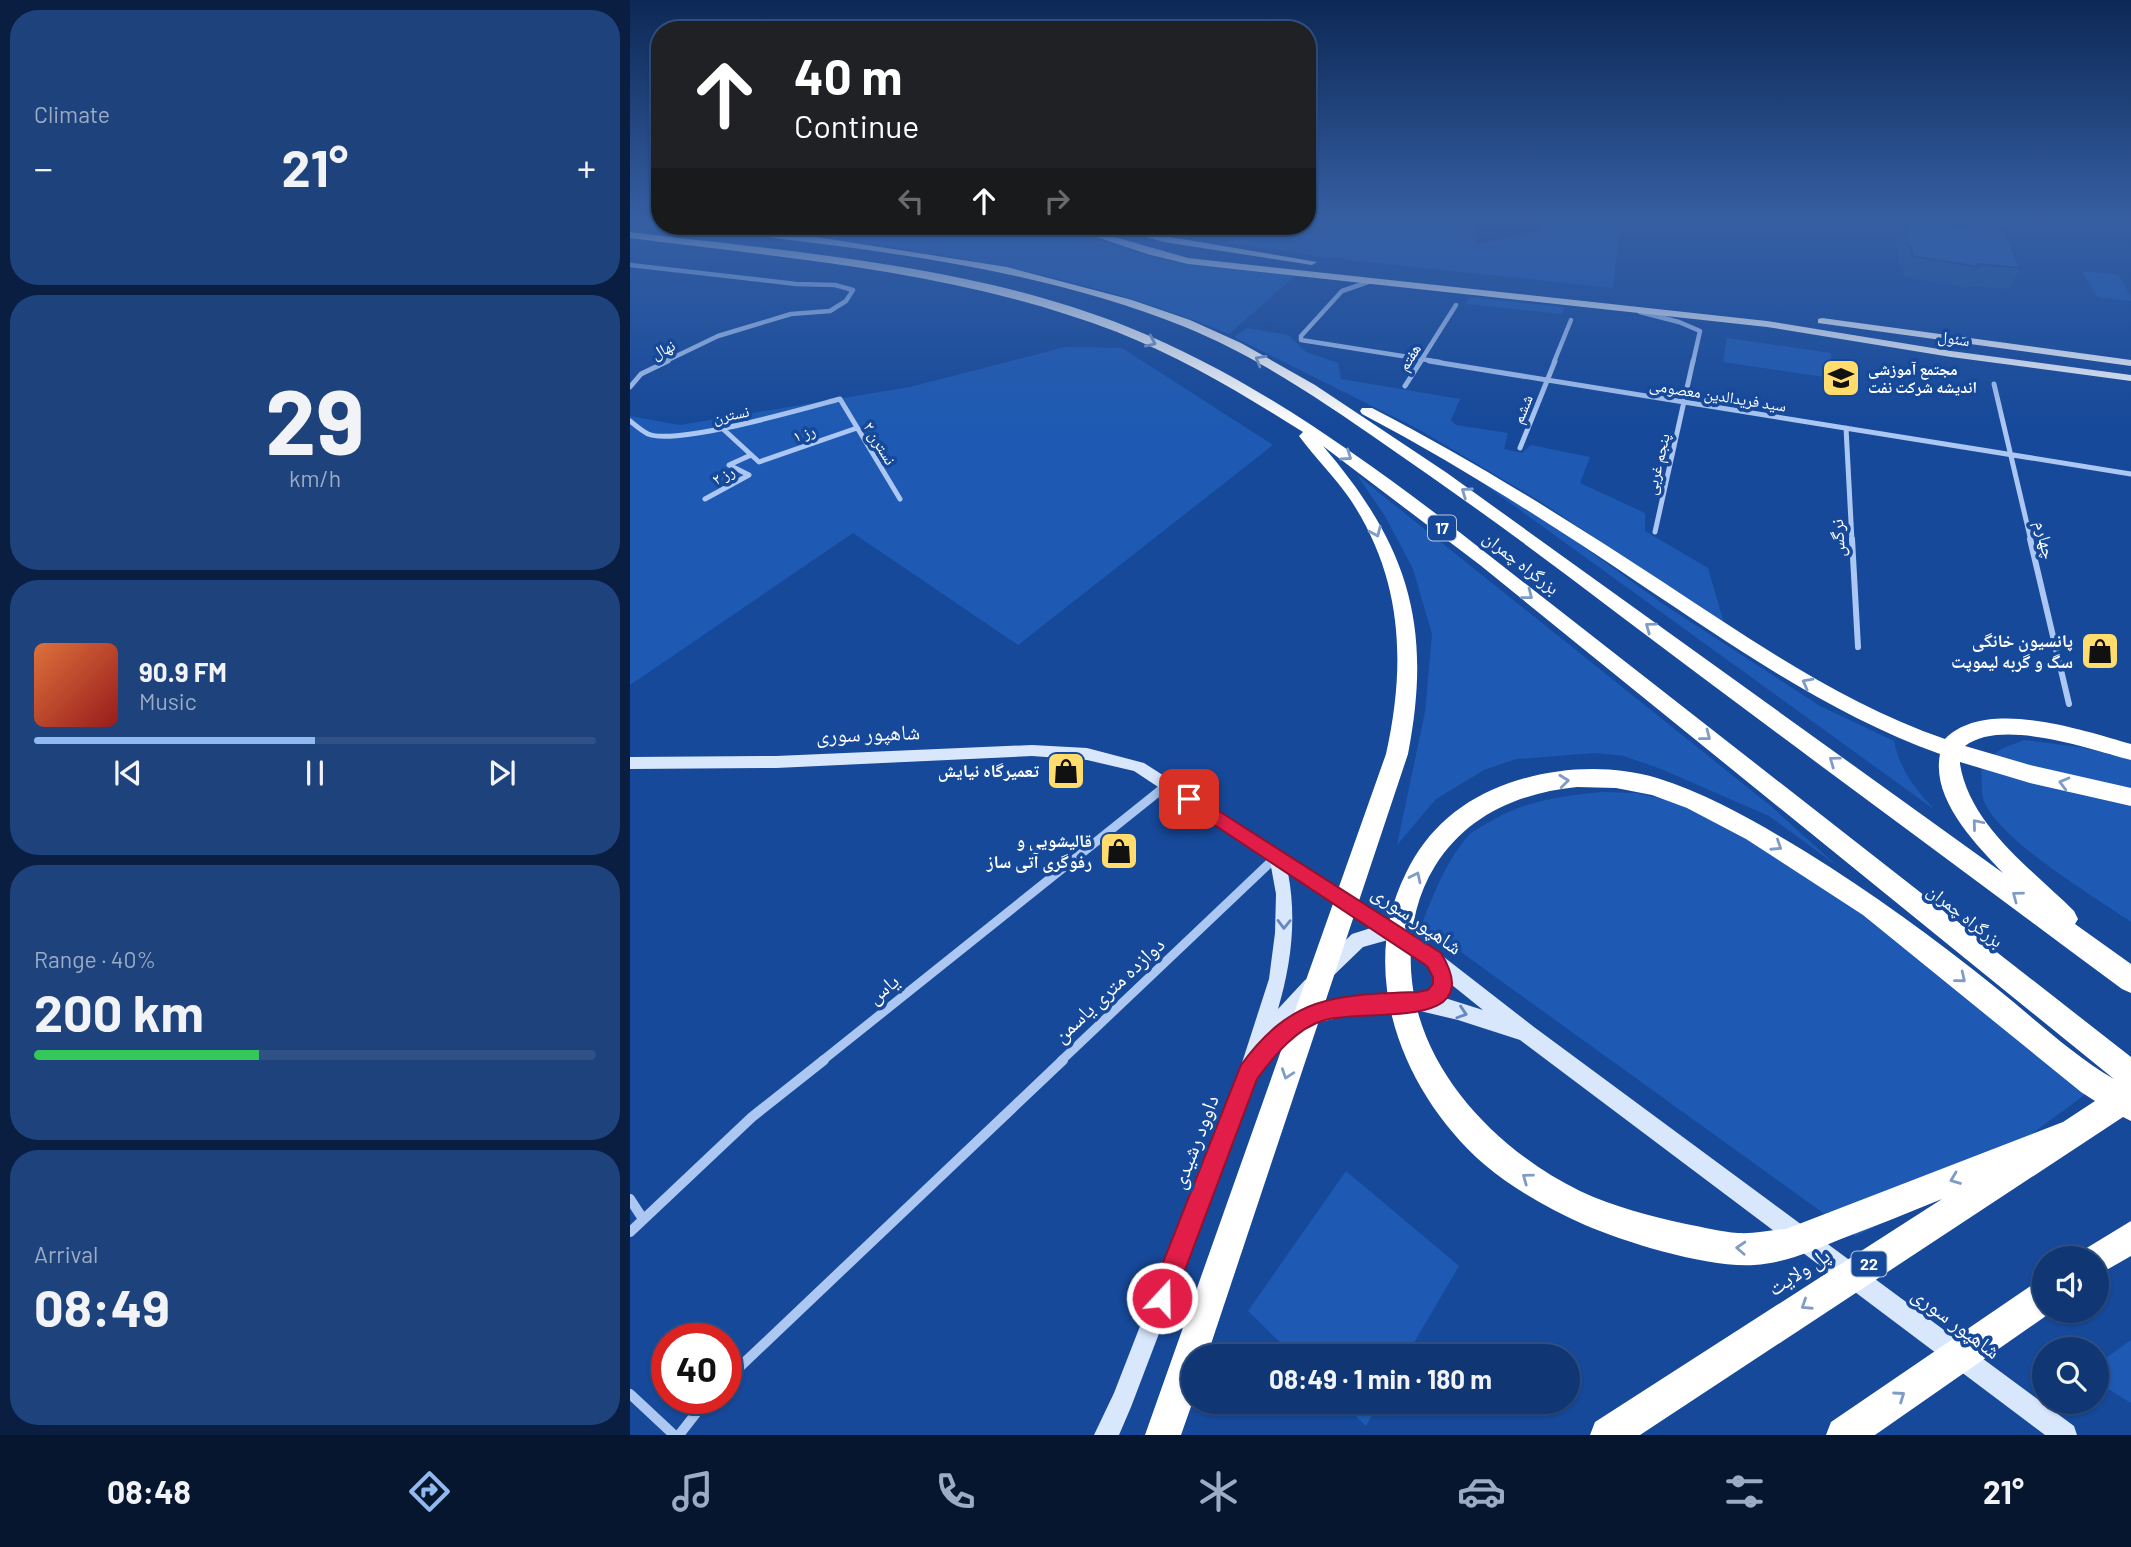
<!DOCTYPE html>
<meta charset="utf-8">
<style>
:root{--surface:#103774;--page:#1e427c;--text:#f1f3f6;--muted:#9cacc5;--line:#305186;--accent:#90b9f0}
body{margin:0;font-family:Barlow,"Noto Naskh Arabic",sans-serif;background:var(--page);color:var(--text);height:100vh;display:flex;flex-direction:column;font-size:26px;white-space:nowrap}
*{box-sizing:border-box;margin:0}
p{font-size:23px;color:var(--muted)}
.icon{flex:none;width:38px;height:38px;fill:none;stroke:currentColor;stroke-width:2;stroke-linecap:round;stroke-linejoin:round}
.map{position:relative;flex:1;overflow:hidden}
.panel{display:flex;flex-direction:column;gap:10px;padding:10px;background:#091e40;width:630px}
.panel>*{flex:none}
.banner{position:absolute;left:21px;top:21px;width:665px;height:214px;border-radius:28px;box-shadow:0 2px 5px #0004,0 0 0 2px var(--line);background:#202124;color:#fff;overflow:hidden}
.buttons{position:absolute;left:1402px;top:1246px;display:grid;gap:14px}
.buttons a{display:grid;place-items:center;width:77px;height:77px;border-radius:50%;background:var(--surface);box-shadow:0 2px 5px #0004,0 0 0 2px var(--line);font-size:35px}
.speed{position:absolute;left:21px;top:1323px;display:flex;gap:14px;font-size:35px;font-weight:700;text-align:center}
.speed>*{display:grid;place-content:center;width:91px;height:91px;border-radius:50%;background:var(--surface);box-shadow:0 2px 5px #0004,0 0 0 2px var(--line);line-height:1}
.speed .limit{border:10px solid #d22;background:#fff;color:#111}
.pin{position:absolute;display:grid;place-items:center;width:60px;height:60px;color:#fff;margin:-30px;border-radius:14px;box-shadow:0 4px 10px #0006}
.me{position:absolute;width:77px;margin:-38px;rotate:21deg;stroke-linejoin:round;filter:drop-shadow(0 0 5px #0008)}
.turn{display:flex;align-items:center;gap:24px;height:147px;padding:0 28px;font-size:32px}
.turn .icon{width:91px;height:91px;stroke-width:2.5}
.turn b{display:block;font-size:49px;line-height:60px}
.lanes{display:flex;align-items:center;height:66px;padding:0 28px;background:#0003;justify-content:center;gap:35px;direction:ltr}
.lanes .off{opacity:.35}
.big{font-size:52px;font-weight:700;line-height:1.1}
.panel .widget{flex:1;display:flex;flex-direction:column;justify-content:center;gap:10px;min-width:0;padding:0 24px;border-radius:28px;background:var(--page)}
.panel .dial{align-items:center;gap:0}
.dial b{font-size:91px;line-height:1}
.song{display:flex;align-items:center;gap:21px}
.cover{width:84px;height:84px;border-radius:10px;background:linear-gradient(135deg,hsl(20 70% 55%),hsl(0 70% 35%))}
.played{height:7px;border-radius:4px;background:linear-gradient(90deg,var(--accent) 50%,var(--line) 50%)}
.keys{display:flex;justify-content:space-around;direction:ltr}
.heat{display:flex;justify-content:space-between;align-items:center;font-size:38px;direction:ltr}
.charge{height:10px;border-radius:5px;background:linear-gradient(90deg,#34c759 40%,var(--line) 0)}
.trip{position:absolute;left:551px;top:1344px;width:399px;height:70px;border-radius:35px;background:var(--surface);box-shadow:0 2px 5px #0004,0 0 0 2px var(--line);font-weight:700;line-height:70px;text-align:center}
.tab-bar{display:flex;height:112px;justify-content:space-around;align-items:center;background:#06162e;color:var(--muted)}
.tab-bar .icon{width:49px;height:49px}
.tab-bar .selected{color:var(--accent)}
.tab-bar b{font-size:32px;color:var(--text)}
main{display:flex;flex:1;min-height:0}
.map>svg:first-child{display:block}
</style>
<main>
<section class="panel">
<div class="widget"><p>Climate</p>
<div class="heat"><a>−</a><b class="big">21°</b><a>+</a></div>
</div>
<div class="widget dial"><b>29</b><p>km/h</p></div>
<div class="widget">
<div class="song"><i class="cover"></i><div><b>90.9 FM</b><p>Music</p></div></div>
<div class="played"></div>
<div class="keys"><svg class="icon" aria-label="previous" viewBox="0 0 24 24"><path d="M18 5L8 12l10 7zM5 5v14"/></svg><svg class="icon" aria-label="pause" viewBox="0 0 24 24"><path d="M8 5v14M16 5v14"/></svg><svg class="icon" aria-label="next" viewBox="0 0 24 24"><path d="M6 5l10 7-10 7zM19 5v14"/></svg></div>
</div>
<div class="widget"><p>Range · 40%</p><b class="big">200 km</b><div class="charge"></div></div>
<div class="widget"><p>Arrival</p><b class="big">08:49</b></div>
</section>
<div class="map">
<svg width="1501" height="1435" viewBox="0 0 1501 1435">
<rect width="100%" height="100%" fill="#16499a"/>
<!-- green -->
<path fill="#1e5ab3" d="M677,222H990L983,288L701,258L597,243L612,226H677Z
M100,226H421L529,259L570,266L665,276L599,334C434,266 276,248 100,226Z
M1452,271L1488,275L1501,296V301L1467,297Z
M839,297L934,307L932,314L836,304Z
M617,328L658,335L676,352L708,363L711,379L830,399L821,420L826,425L878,433L874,449L892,453L901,445L960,457L950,483L1015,513V531L1078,568L1094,623L908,500L788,429L604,337Z
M1097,338L1201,353V378L1093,362Z
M435,347L492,348L643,445L388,645L223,533L0,685V416L50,425L280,387Z
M833,469L926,527L1033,604L1190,706L1264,741C1270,770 1285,789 1305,810Z
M727,475L1142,807L1206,865L1139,816L1031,769L994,756L966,753L886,759L854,770L806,799L767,845L795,712L802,634L783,569L755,516Z
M1394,740L1449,747L1501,759V922C1466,898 1364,837 1353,798C1351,788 1352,775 1351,765L1371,749Z
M971,792L1006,793L1064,806L1176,867L1461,1090L1357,1167L1294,1204L1225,1236L792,924C804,893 817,859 840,834C845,830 852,826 858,823C893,801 930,796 971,792Z
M716,1171L829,1266L776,1356H664L618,1311Z
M1501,1340V1403L1467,1382L1466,1365Z
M711,1402H750L736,1426Z"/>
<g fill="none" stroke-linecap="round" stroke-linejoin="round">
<!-- street-far4 -->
<path stroke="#abc7f2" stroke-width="4.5" d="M0,265L166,284L205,285L223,290L216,301L200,311L161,314L88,336L34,362
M741,281L712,291L671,336V340L810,362
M1010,312L1049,322L1070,331L1063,362
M790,362L826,305
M924,362L941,320"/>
<!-- street-far3 -->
<path stroke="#abc7f2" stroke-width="5" d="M799,361L1501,474
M1364,384L1401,541
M775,386L791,361
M0,387L11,374L38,361
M0,421C5,425 12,431 18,434C46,446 176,408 210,399L270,499
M92,428L129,462L227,428
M1216,428L1222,541
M890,448L925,361
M75,499L119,475L99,465L121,455
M1025,532L1063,361"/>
<!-- street-far2 -->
<path stroke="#abc7f2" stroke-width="6" d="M1222,539L1228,647
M1400,539L1439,704"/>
<!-- street-far1 -->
<path stroke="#abc7f2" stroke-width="9" d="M192,1061L537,785
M431,1061L646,857"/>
<!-- street -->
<path stroke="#abc7f2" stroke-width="10" d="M0,1199L13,1219
M0,1232L122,1117L194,1060
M96,1380L433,1060
M0,1394L44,1435
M49,1435L78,1398"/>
<!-- secondary -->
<path fill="#d9e7fc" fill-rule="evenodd" d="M402,745L457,748L514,763L767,925L810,954L904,1027L1444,1426L1447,1435H1415L890,1040L828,1020L790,1011L766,1010L722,1015L690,1022L669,1032L629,1071L501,1407L489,1435H464L484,1393L609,1072L639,979L645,933L646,894L640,861L504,771L457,760L402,756L146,768L0,769V757L146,756ZM658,873L741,928L722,934L692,963L689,969L692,975L698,977L704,975L733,947L758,940C775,951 804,962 804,985C800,989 797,992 790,993C781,994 771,992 762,993C730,995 699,1000 669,1012L690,986L687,980L681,977L675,980L648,1009C661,965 667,919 658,873ZM822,985L853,1010L815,998Z"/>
<!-- primary -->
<path fill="#f6f9ff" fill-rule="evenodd" d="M434,226H446L558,258L1137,321L1321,351L1501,375V381L1321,357L1137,327L558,264L517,254Z
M474,226H488L534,236L687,262L682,265L534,242Z
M1192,318L1501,360V366L1188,323V319Z"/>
<!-- highway -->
<path fill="#fff" fill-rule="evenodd" d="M65,226H94L193,238L377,267L502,300L560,320L611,343L685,385L817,473L1373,873C1345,843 1301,799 1310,754C1199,714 1105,647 1007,582C918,522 827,464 732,414L730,411L732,408H742C843,460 938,520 1033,582C1123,641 1212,703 1315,739C1355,697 1452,730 1501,744V760C1459,749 1372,718 1335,746L1400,765L1501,788V806L1400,783L1330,762V764C1340,826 1402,869 1444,911L1448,919L1445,924L1501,964V993L1492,989C1324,864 1155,740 988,614C911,555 833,498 754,444C691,400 626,356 555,327C401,265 233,249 70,229Z
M0,232C167,253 340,264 498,327C610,372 709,441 805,513L1501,1057V1121L1493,1117L1010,1435H960L965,1422L1312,1199C1278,1213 1245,1226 1211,1239C1182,1251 1155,1263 1124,1265C1078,1268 997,1243 955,1225C919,1209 885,1190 855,1165C774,1095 725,974 776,873C797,829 833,799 879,783C926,767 979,764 1027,778C1081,795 1128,823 1176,852C1242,893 1304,938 1365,987C1404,1018 1441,1054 1484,1079L850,565L693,446C778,545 803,625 778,754L577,1356H564V1398L551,1435H515L756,754C776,664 773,579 720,499C705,477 685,458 669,436L673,432C614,395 553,358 487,332C332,272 164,259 0,238ZM947,787L986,788L1022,795L1057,808L1116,839L1233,915L1451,1092L1465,1101L1433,1122L1156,1229C1140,1230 1125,1234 1108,1233C1091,1232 1073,1227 1056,1224C1020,1216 984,1207 950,1191C872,1153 796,1078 783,989C777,947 782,903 805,866C837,815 889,793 947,787Z
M1501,1221V1256L1466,1276V1258H1450L1455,1249Z
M1414,1280V1311H1423L1245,1435H1196L1201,1422L1402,1285Z"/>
</g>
<!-- wall -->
<path fill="#20529e" d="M817,222H913L912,231L846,244Z
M1275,222H1292L1390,268L1379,289L1338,286L1337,288L1274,277L1272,267H1269L1267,241Z"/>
<!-- shaded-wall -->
<path fill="#1a4281" d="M854,222H913L912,231L846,244L848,224Z"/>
<!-- building -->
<path fill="#255fb8" stroke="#1a4281" stroke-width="2" d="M1276,222H1292L1375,231L1390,268L1347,264L1348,267L1283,256L1281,247L1278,246Z"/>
<!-- one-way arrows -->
<defs><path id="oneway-chevron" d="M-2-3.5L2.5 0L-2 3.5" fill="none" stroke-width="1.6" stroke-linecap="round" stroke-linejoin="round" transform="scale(1.75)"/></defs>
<g stroke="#7f9bc7">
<use href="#oneway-chevron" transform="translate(521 342) rotate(24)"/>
<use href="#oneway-chevron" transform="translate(630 360) rotate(-150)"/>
<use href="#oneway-chevron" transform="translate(717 456) rotate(35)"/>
<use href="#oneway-chevron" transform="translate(836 492) rotate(-145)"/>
<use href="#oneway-chevron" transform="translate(746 532) rotate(66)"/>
<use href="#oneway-chevron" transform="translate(898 595) rotate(38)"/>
<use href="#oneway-chevron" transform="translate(1020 627) rotate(-144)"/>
<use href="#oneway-chevron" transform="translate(1177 683) rotate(-152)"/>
<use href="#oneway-chevron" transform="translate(1076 736) rotate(38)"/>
<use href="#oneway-chevron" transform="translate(1204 761) rotate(-144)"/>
<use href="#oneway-chevron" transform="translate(934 781) rotate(-6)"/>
<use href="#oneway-chevron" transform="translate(1434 783) rotate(-165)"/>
<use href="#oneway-chevron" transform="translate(1347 824) rotate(-130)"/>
<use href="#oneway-chevron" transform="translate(1147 846) rotate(33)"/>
<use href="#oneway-chevron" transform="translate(786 877) rotate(-64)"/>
<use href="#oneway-chevron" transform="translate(1387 896) rotate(-143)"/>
<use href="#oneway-chevron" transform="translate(1331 978) rotate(39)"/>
<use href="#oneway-chevron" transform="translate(657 1074) rotate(109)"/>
<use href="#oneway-chevron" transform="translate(897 1178) rotate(-144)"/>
<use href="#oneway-chevron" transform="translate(1325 1179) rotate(159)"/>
<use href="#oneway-chevron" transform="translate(1111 1248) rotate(-177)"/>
<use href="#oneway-chevron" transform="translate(1176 1305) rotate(147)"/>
<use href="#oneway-chevron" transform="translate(1270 1396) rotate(-35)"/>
</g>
<g stroke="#6488c1">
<use href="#oneway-chevron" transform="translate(654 924) rotate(91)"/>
<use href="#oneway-chevron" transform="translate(832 1013) rotate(18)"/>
</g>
<!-- sky -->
<linearGradient id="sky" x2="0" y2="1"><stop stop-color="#0c2855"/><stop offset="0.52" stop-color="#365fa3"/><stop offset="1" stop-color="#365fa3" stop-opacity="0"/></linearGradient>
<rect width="1501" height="423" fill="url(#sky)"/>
<!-- route -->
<path fill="#e11d48" stroke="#92132f" stroke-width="2" d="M559,792L811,953C859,1032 737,1008 695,1020C666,1028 644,1056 627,1079L541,1307L532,1311L523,1307L519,1298L611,1065C663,994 707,995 788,992L798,990L803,984V977L797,966L553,804L551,799L553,794Z"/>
<!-- icons -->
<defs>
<symbol id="school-square" viewBox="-11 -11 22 22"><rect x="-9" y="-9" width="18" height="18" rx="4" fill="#ffdc6c" stroke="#16499a"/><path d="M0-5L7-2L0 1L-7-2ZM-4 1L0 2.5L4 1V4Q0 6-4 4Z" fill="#111"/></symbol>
<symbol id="shop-square" viewBox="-11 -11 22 22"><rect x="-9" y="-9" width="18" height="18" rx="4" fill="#ffdc6c" stroke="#16499a"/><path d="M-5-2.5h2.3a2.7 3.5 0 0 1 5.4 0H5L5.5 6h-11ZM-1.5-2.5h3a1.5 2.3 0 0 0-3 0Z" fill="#111"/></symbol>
</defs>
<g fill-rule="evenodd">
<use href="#school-square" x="1189" y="356" width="44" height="44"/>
<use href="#shop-square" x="1448" y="629" width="44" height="44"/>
<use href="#shop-square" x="414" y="749" width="44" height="44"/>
<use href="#shop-square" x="467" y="829" width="44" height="44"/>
</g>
<g text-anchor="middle" stroke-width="7" stroke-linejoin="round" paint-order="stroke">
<!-- far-street labels -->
<g font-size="16" fill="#fff" stroke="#16499a">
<text transform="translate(1324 338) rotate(9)" y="6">سئول</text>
<text transform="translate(33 349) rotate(-26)" y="6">نهال</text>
<text transform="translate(779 357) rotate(-58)" y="6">هفتم</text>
<text transform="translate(1088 395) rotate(9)" y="6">سید فریدالدین معصومی</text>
<text transform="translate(892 409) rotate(-68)" y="6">ششم</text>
<text transform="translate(101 414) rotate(-11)" y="6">نسترن</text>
<text transform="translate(174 433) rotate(-19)" y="6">رز ۱</text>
<text transform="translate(250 443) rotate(59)" y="6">نسترن ۲</text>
<text transform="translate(1027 464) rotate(-77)" y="6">پنجم غربی</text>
<text transform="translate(93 475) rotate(-29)" y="6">رز ۲</text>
</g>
<!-- far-poi labels -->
<g font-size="16" font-weight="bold" fill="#fff" stroke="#16499a" text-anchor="start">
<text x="1238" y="375">مجتمع آموزشی<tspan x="1238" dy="18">اندیشه شرکت نفت</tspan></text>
</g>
<!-- shield labels -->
<g fill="#16499a" stroke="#b9c8e1" stroke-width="2">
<rect x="798" y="515.5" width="28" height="25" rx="5"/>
<rect x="1221.5" y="1251.5" width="35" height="25" rx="5"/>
</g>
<g font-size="16" font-weight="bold" fill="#fff">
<text x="812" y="534">17</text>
<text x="1239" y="1270">22</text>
</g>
<!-- street labels -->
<g font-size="18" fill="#fff" stroke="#16499a">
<text transform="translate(1208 538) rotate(-93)" y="6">نرگس</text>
<text transform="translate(1415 540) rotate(77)" y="6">چهارم</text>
<text transform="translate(891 563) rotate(38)" y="6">بزرگراه چمران</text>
<text transform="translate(1335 916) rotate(38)" y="6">بزرگراه چمران</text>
</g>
<!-- poi labels -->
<g font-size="18" font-weight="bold" fill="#fff" stroke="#16499a" text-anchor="end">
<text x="1443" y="647">پانسیون خانگی<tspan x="1443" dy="21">سگ و گربه لیموپت</tspan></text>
<text x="409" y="777">تعمیرگاه نیایش</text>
<text x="462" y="847">قالیشویی و<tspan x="462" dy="21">رفوگری آتی ساز</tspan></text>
</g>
<!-- near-street labels -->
<g font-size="21" fill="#fff" stroke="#16499a">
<text transform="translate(238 734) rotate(-2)" y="7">شاهپور سوری</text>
<text transform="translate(787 920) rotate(35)" y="7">شاهپور سوری</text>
<text transform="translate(253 989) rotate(-39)" y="7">یاس</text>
<text transform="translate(479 990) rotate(-43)" y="7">دوازده متری یاسمن</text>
<text transform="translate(565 1142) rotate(-69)" y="7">داوود رشیدی</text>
<text transform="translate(1169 1272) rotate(-33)" y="7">پل ولایت</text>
<text transform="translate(1326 1323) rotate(37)" y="7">شاهپور سوری</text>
</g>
</g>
</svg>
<div class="buttons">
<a><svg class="icon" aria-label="sound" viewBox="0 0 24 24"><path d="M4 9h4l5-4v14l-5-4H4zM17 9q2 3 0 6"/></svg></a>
<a><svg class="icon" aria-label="search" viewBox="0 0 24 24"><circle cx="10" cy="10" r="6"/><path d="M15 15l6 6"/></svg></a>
</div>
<div class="speed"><div class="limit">40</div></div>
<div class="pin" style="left:559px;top:799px;background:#d93025"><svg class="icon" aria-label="arrive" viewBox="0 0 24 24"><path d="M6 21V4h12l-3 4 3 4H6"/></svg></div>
<svg class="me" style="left:532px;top:1298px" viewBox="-20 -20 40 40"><circle r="17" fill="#e11d48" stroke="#fff" stroke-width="3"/><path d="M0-11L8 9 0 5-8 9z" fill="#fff"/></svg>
<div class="trip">08:49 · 1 min · 180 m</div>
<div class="banner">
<div class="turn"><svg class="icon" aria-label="ahead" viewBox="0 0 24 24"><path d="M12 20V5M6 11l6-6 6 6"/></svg><div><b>40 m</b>Continue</div></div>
<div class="lanes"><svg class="icon off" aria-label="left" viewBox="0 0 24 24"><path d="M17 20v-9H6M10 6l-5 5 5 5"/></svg><svg class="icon" aria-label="ahead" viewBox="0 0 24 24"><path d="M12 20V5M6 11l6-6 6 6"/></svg><svg class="icon off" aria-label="right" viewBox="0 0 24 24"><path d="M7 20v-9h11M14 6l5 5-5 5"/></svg></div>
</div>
</div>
</main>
<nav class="tab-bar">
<b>08:48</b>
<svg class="icon selected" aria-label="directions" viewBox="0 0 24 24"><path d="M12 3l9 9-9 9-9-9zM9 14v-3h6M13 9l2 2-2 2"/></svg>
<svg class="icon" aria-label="music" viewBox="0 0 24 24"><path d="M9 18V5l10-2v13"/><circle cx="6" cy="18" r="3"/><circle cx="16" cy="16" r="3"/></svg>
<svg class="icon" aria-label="phone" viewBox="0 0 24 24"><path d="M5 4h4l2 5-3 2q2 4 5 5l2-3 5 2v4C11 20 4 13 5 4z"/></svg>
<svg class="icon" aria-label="climate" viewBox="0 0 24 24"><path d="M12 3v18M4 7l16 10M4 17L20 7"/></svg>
<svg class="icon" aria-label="car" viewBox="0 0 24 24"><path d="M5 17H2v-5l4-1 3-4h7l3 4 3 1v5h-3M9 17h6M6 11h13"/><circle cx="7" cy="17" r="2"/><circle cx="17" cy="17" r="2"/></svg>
<svg class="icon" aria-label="filters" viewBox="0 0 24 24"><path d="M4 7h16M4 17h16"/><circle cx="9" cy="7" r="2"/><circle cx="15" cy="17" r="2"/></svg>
<b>21°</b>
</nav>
